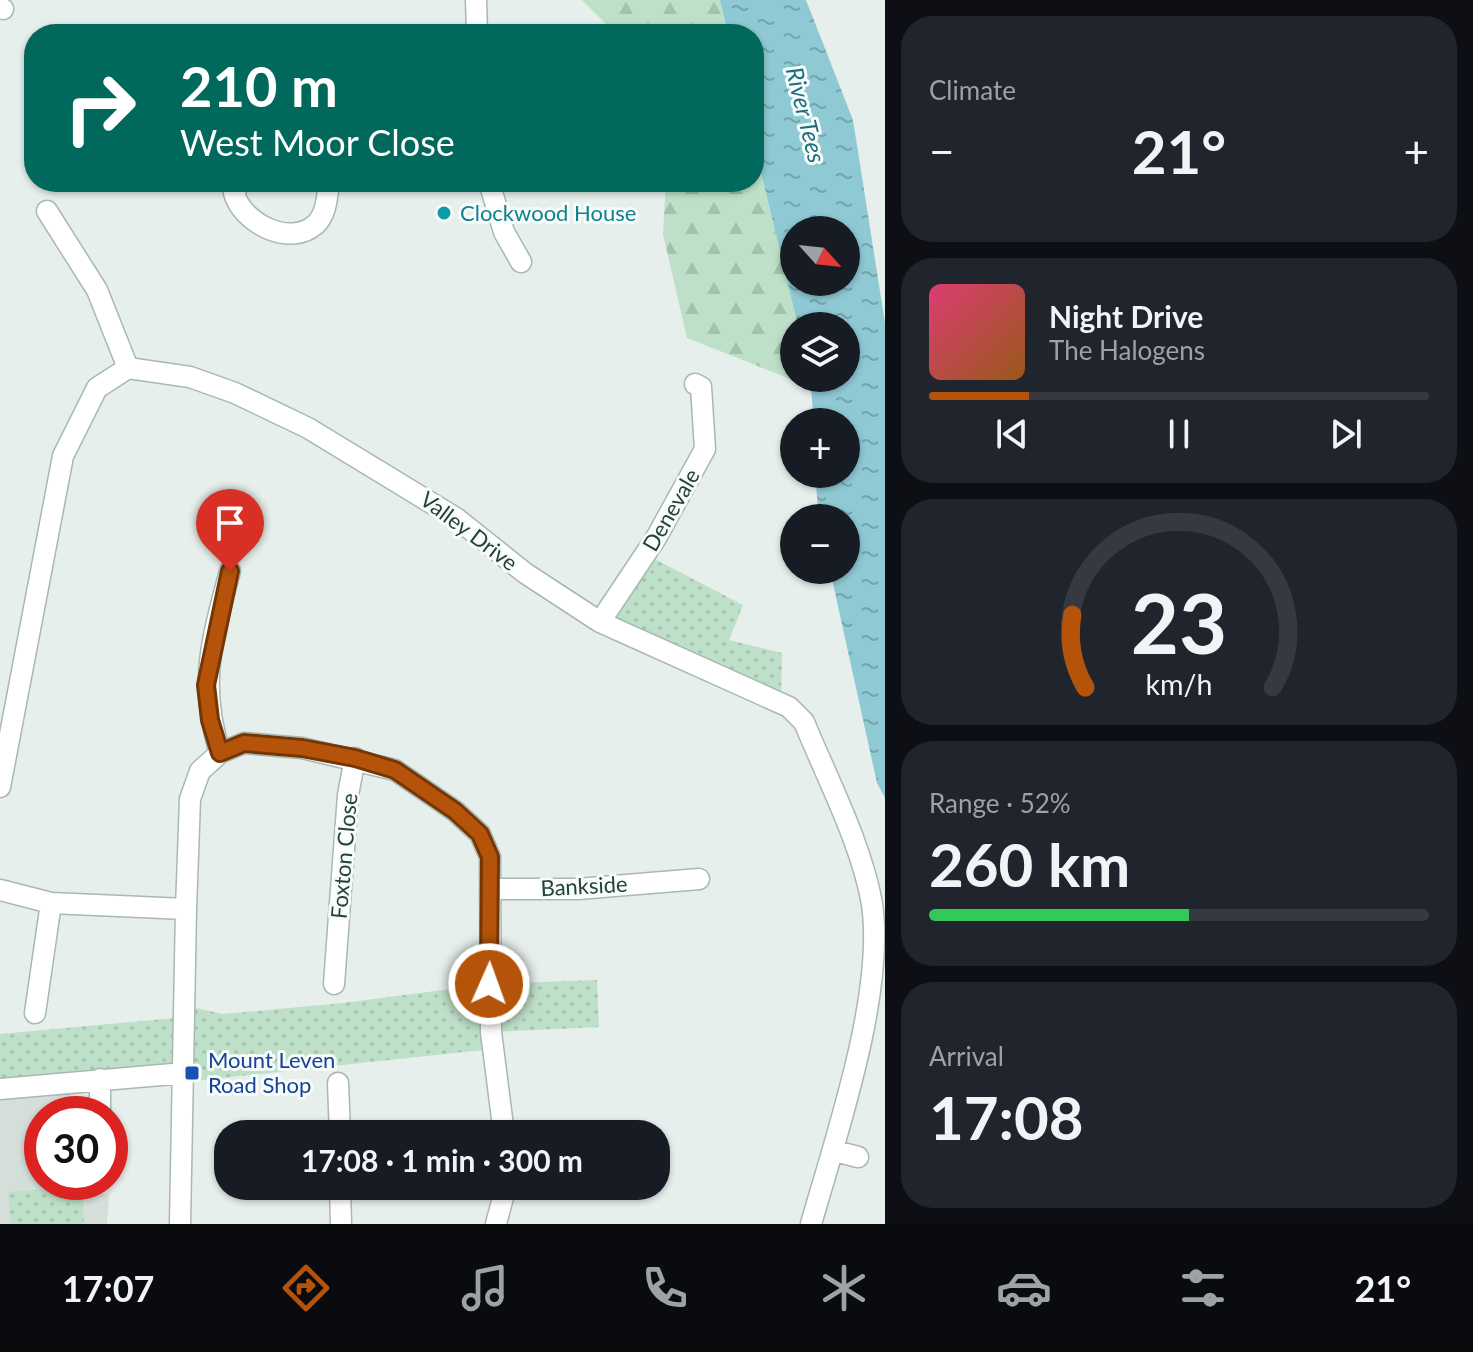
<!DOCTYPE html>
<meta charset="utf-8">
<style>
:root{--surface:#171b24;--page:#20242c;--text:#f1f3f6;--muted:#9ea1a6;--line:#363941;--accent:#b45309}
body{margin:0;font-family:Lato,sans-serif;background:var(--page);color:var(--text);height:100vh;display:flex;flex-direction:column;font-size:30px;white-space:nowrap}
*{box-sizing:border-box;margin:0}
p{font-size:26px;color:var(--muted)}
.icon{flex:none;width:44px;height:44px;fill:none;stroke:currentColor;stroke-width:2;stroke-linecap:round;stroke-linejoin:round}
.map{position:relative;flex:1;overflow:hidden}
.details{display:flex;flex-direction:column;gap:16px;padding:16px;background:#0d0f14;width:588px}
.details>*{flex:none}
.guide{position:absolute;left:24px;top:24px;width:740px;height:168px;border-radius:32px;box-shadow:0 2px 6px #0004;background:#00695c;color:#fff;overflow:hidden}
.needle{width:52px;rotate:117deg}
.controls{position:absolute;left:780px;top:216px;display:grid;gap:16px}
.controls a{display:grid;place-items:center;width:80px;height:80px;border-radius:50%;background:var(--surface);box-shadow:0 2px 6px #0004;font-size:40px}
.speed{position:absolute;left:24px;top:1096px;display:flex;gap:16px;font-size:40px;font-weight:700;text-align:center}
.speed>*{display:grid;place-content:center;width:104px;height:104px;border-radius:50%;background:var(--surface);box-shadow:0 2px 6px #0004;line-height:1}
.speed .limit{border:12px solid #d22;background:#fff;color:#111}
.pin{position:absolute;display:grid;place-items:center;width:68px;height:68px;color:#fff;margin:-82px -34px;border-radius:50% 50% 50% 0;rotate:-45deg;box-shadow:0 0 8px #0007}
.pin .icon{rotate:45deg}
.me{position:absolute;width:88px;margin:-44px;rotate:2deg;stroke-linejoin:round;filter:drop-shadow(0 0 6px #0008)}
.turn{display:flex;align-items:center;gap:28px;height:168px;padding:0 24px;font-size:36px}
.turn .icon{width:104px;height:104px;stroke-width:2.5}
.turn b{display:block;font-size:56px;line-height:68px}
.big{font-size:60px;font-weight:700;line-height:1.1}
.details .tile{flex:1;display:flex;flex-direction:column;justify-content:center;gap:12px;min-width:0;padding:0 28px;border-radius:32px;background:var(--page)}
.details .dial{align-items:center;gap:0}
.dial svg{height:208px;overflow:visible;fill:none;stroke:var(--line);stroke-width:7;stroke-linecap:round;text-anchor:middle}
.dial text{fill:var(--text);stroke:none}
.song{display:flex;align-items:center;gap:24px}
.cover{width:96px;height:96px;border-radius:12px;background:linear-gradient(135deg,hsl(340 70% 55%),hsl(30 70% 35%))}
.played{height:8px;border-radius:4px;background:linear-gradient(90deg,var(--accent) 20%,var(--line) 20%)}
.keys{display:flex;justify-content:space-around;direction:ltr}
.heat{display:flex;justify-content:space-between;align-items:center;font-size:44px;direction:ltr}
.charge{height:12px;border-radius:6px;background:linear-gradient(90deg,#34c759 52%,var(--line) 0)}
.trip{position:absolute;left:214px;top:1120px;width:456px;height:80px;border-radius:32px;background:var(--surface);box-shadow:0 2px 6px #0004;font-weight:700;line-height:80px;text-align:center}
.tab-bar{display:flex;height:128px;justify-content:space-around;align-items:center;background:#090b0e;color:var(--muted)}
.tab-bar .icon{width:56px;height:56px}
.tab-bar .on{color:var(--accent)}
.tab-bar b{font-size:36px;color:var(--text)}
main{display:flex;flex:1;min-height:0}
.map>svg:first-child{display:block}
</style>
<main>
<div class="map">
<svg width="885" height="1224" viewBox="0 0 885 1224">
<defs>
<pattern id="grass-dots" width="8" height="8" patternUnits="userSpaceOnUse" patternTransform="scale(2)"><rect width="8" height="8" fill="#bfe0c8"/><path d="M2 2h.1M6 6h.1" fill="none" stroke="#a4c1ad" stroke-width="1.8" stroke-linecap="round"/></pattern>
<pattern id="forest-firs" width="22" height="20" patternUnits="userSpaceOnUse" patternTransform="scale(2)"><rect width="22" height="20" fill="#bfe0c8"/><path d="M5 1l3.5 6h-7zM16 11l3.5 6h-7z" fill="#a4c1ad"/></pattern>
<pattern id="water-ripples" width="26" height="14" patternUnits="userSpaceOnUse" patternTransform="scale(2)"><rect width="26" height="14" fill="#8ec9d4"/><path d="M2 4q2-2 4 0t4 0M15 11q2-2 4 0t4 0" fill="none" stroke="#74a5ad"/></pattern>
</defs>
<rect width="100%" height="100%" fill="#e6efeb"/>
<!-- built -->
<path fill="#d4dfda" d="M70,1092L72,1114H42V1182H86L92,1193L109,1194L107,1224H0V1100Z"/>
<!-- grass -->
<path fill="url(#grass-dots)" d="M645,554L743,605L729,640L782,653L781,703L600,622Z
M597,980L599,1027L492,1032V1049L184,1082L0,1091V1034L186,1017L187,1006L223,1014L343,1003L489,984Z
M82,1186L84,1224H11L8,1192Z"/>
<!-- forest -->
<path fill="url(#forest-firs)" d="M582,0H720L728,34H616Z
M754,143L798,326H794V378H810L813,388L687,338L663,234L666,182H754Z"/>
<!-- water -->
<path fill="url(#water-ripples)" fill-rule="evenodd" d="M720,0H806L853,120L885,323V798L877,783L830,570H846V518H819L815,474H846V422H814L810,378H846V326H798L754,143V34H728ZM794,230H846V282H794Z"/>
<g fill="none" stroke-linecap="round" stroke-linejoin="round">
<defs>
<path id="minor" d="M476,0L477,34
M0,8L3,9
M240,182L234,193C242,223 290,248 316,224C327,213 327,196 329,182
M489,182L504,232L521,262
M47,211L97,290L128,368
M600,622L656,538L705,449L701,387L695,384
M220,753C198,684 212,639 230,571
M0,787L63,456L97,388L128,368L190,377L235,393L308,428L456,518L525,573L600,622L789,707L804,722C827,778 862,845 872,904C885,994 836,1136 811,1224
M492,889H578L699,879
M0,890L51,903L186,909L180,1224
M186,909L190,799L200,771L220,753L244,743L302,748L395,770L455,811L480,834L490,857L491,1032L504,1134
M334,984L348,795L355,758
M35,1013L51,903
M100,1079V1114
M338,1083L340,1134
M0,1089L184,1073
M835,1151L858,1157
M656,1155L658,1161
M340,1186L341,1224
M496,1224L506,1186"/>
</defs>
<!-- minor casing -->
<use href="#minor" stroke="#a8b8b2" stroke-width="23"/>
<!-- minor -->
<use href="#minor" stroke="#fff" stroke-width="20"/>
</g>
<g fill="none" stroke-linecap="round" stroke-linejoin="round">
<defs>
<path id="route" d="M230,571L206,685L210,720L220,753L244,743L302,748L355,758L395,770L455,811L480,834L490,857L489,984"/>
</defs>
<!-- route casing -->
<use href="#route" stroke="#753606" stroke-width="20"/>
<!-- route -->
<use href="#route" stroke="#b45309" stroke-width="14"/>
</g>
<!-- markers -->
<circle fill="#0f9aa8" stroke="#f7fbf9" stroke-width="3" cx="444" cy="213" r="8"/>
<rect fill="#1a4fb4" stroke="#f7fbf9" stroke-width="3" x="184" y="1065" width="16" height="16" rx="4"/>
<g text-anchor="middle" stroke-width="6" stroke-linejoin="round" paint-order="stroke">
<!-- culture labels -->
<g font-size="22" fill="#0d838f" stroke="#f7fbf9" text-anchor="start">
<text x="460" y="221">Clockwood House</text>
</g>
<!-- street labels -->
<g font-size="22" fill="#24423a" stroke="#f7fbf9">
<text transform="translate(671 510) rotate(-60)" y="8">Denevale</text>
<text transform="translate(469 531) rotate(37)" y="8">Valley Drive</text>
<text transform="translate(344 856) rotate(-85)" y="8">Foxton Close</text>
<text transform="translate(584 886) rotate(-3)" y="8">Bankside</text>
</g>
<!-- transit labels -->
<g font-size="22" fill="#164399" stroke="#f7fbf9" text-anchor="start">
<text x="208" y="1068">Mount Leven<tspan x="208" dy="25">Road Shop</tspan></text>
</g>
<!-- water labels -->
<g font-size="24" font-style="italic" fill="#1c6f80" stroke="#f7fbf9">
<text transform="translate(805 115) rotate(76)" y="8">River Tees</text>
</g>
</g>
</svg>
<div class="controls">
<a><svg class="needle" viewBox="-14 -14 28 28"><path d="M0-13l5 13h-10z" fill="#e53935"/><path d="M0 13l5-13h-10z" fill="#9ea1a6"/></svg></a>
<a><svg class="icon" aria-label="layers" viewBox="0 0 24 24"><path d="M12 4l9 5-9 5-9-5zM3 14l9 5 9-5"/></svg></a>
<a>+</a>
<a>−</a>
</div>
<div class="speed"><div class="limit">30</div></div>
<div class="pin" style="left:230px;top:571px;background:#d93025"><svg class="icon" aria-label="arrive" viewBox="0 0 24 24"><path d="M6 21V4h12l-3 4 3 4H6"/></svg></div>
<svg class="me" style="left:489px;top:984px" viewBox="-20 -20 40 40"><circle r="17" fill="#b45309" stroke="#fff" stroke-width="3"/><path d="M0-11L8 9 0 5-8 9z" fill="#fff"/></svg>
<div class="trip">17:08 · 1 min · 300 m</div>
<div class="guide">
<div class="turn"><svg class="icon" aria-label="right" viewBox="0 0 24 24"><path d="M7 20v-9h11M14 6l5 5-5 5"/></svg><div><b>210 m</b>West Moor Close</div></div>
</div>
</div>
<section class="details">
<div class="tile"><p>Climate</p>
<div class="heat"><a>−</a><b class="big">21°</b><a>+</a></div>
</div>
<div class="tile">
<div class="song"><i class="cover"></i><div><b>Night Drive</b><p>The Halogens</p></div></div>
<div class="played"></div>
<div class="keys"><svg class="icon" aria-label="previous" viewBox="0 0 24 24"><path d="M18 5L8 12l10 7zM5 5v14"/></svg><svg class="icon" aria-label="pause" viewBox="0 0 24 24"><path d="M8 5v14M16 5v14"/></svg><svg class="icon" aria-label="next" viewBox="0 0 24 24"><path d="M6 5l10 7-10 7zM19 5v14"/></svg></div>
</div>
<div class="tile dial"><svg viewBox="0 0 100 80">
<path d="M14 69A42 42 0 1 1 86 69"/>
<path d="M14 69A42 42 0 0 1 9 41" stroke="#b45309"/>
<text x="50" y="56" font-size="32" font-weight="700">23</text>
<text x="50" y="72" font-size="11">km/h</text>
</svg></div>
<div class="tile"><p>Range · 52%</p><b class="big">260 km</b><div class="charge"></div></div>
<div class="tile"><p>Arrival</p><b class="big">17:08</b></div>
</section>
</main>
<nav class="tab-bar">
<b>17:07</b>
<svg class="icon on" aria-label="directions" viewBox="0 0 24 24"><path d="M12 3l9 9-9 9-9-9zM9 14v-3h6M13 9l2 2-2 2"/></svg>
<svg class="icon" aria-label="music" viewBox="0 0 24 24"><path d="M9 18V5l10-2v13"/><circle cx="6" cy="18" r="3"/><circle cx="16" cy="16" r="3"/></svg>
<svg class="icon" aria-label="phone" viewBox="0 0 24 24"><path d="M5 4h4l2 5-3 2q2 4 5 5l2-3 5 2v4C11 20 4 13 5 4z"/></svg>
<svg class="icon" aria-label="climate" viewBox="0 0 24 24"><path d="M12 3v18M4 7l16 10M4 17L20 7"/></svg>
<svg class="icon" aria-label="car" viewBox="0 0 24 24"><path d="M5 17H2v-5l4-1 3-4h7l3 4 3 1v5h-3M9 17h6M6 11h13"/><circle cx="7" cy="17" r="2"/><circle cx="17" cy="17" r="2"/></svg>
<svg class="icon" aria-label="filters" viewBox="0 0 24 24"><path d="M4 7h16M4 17h16"/><circle cx="9" cy="7" r="2"/><circle cx="15" cy="17" r="2"/></svg>
<b>21°</b>
</nav>
